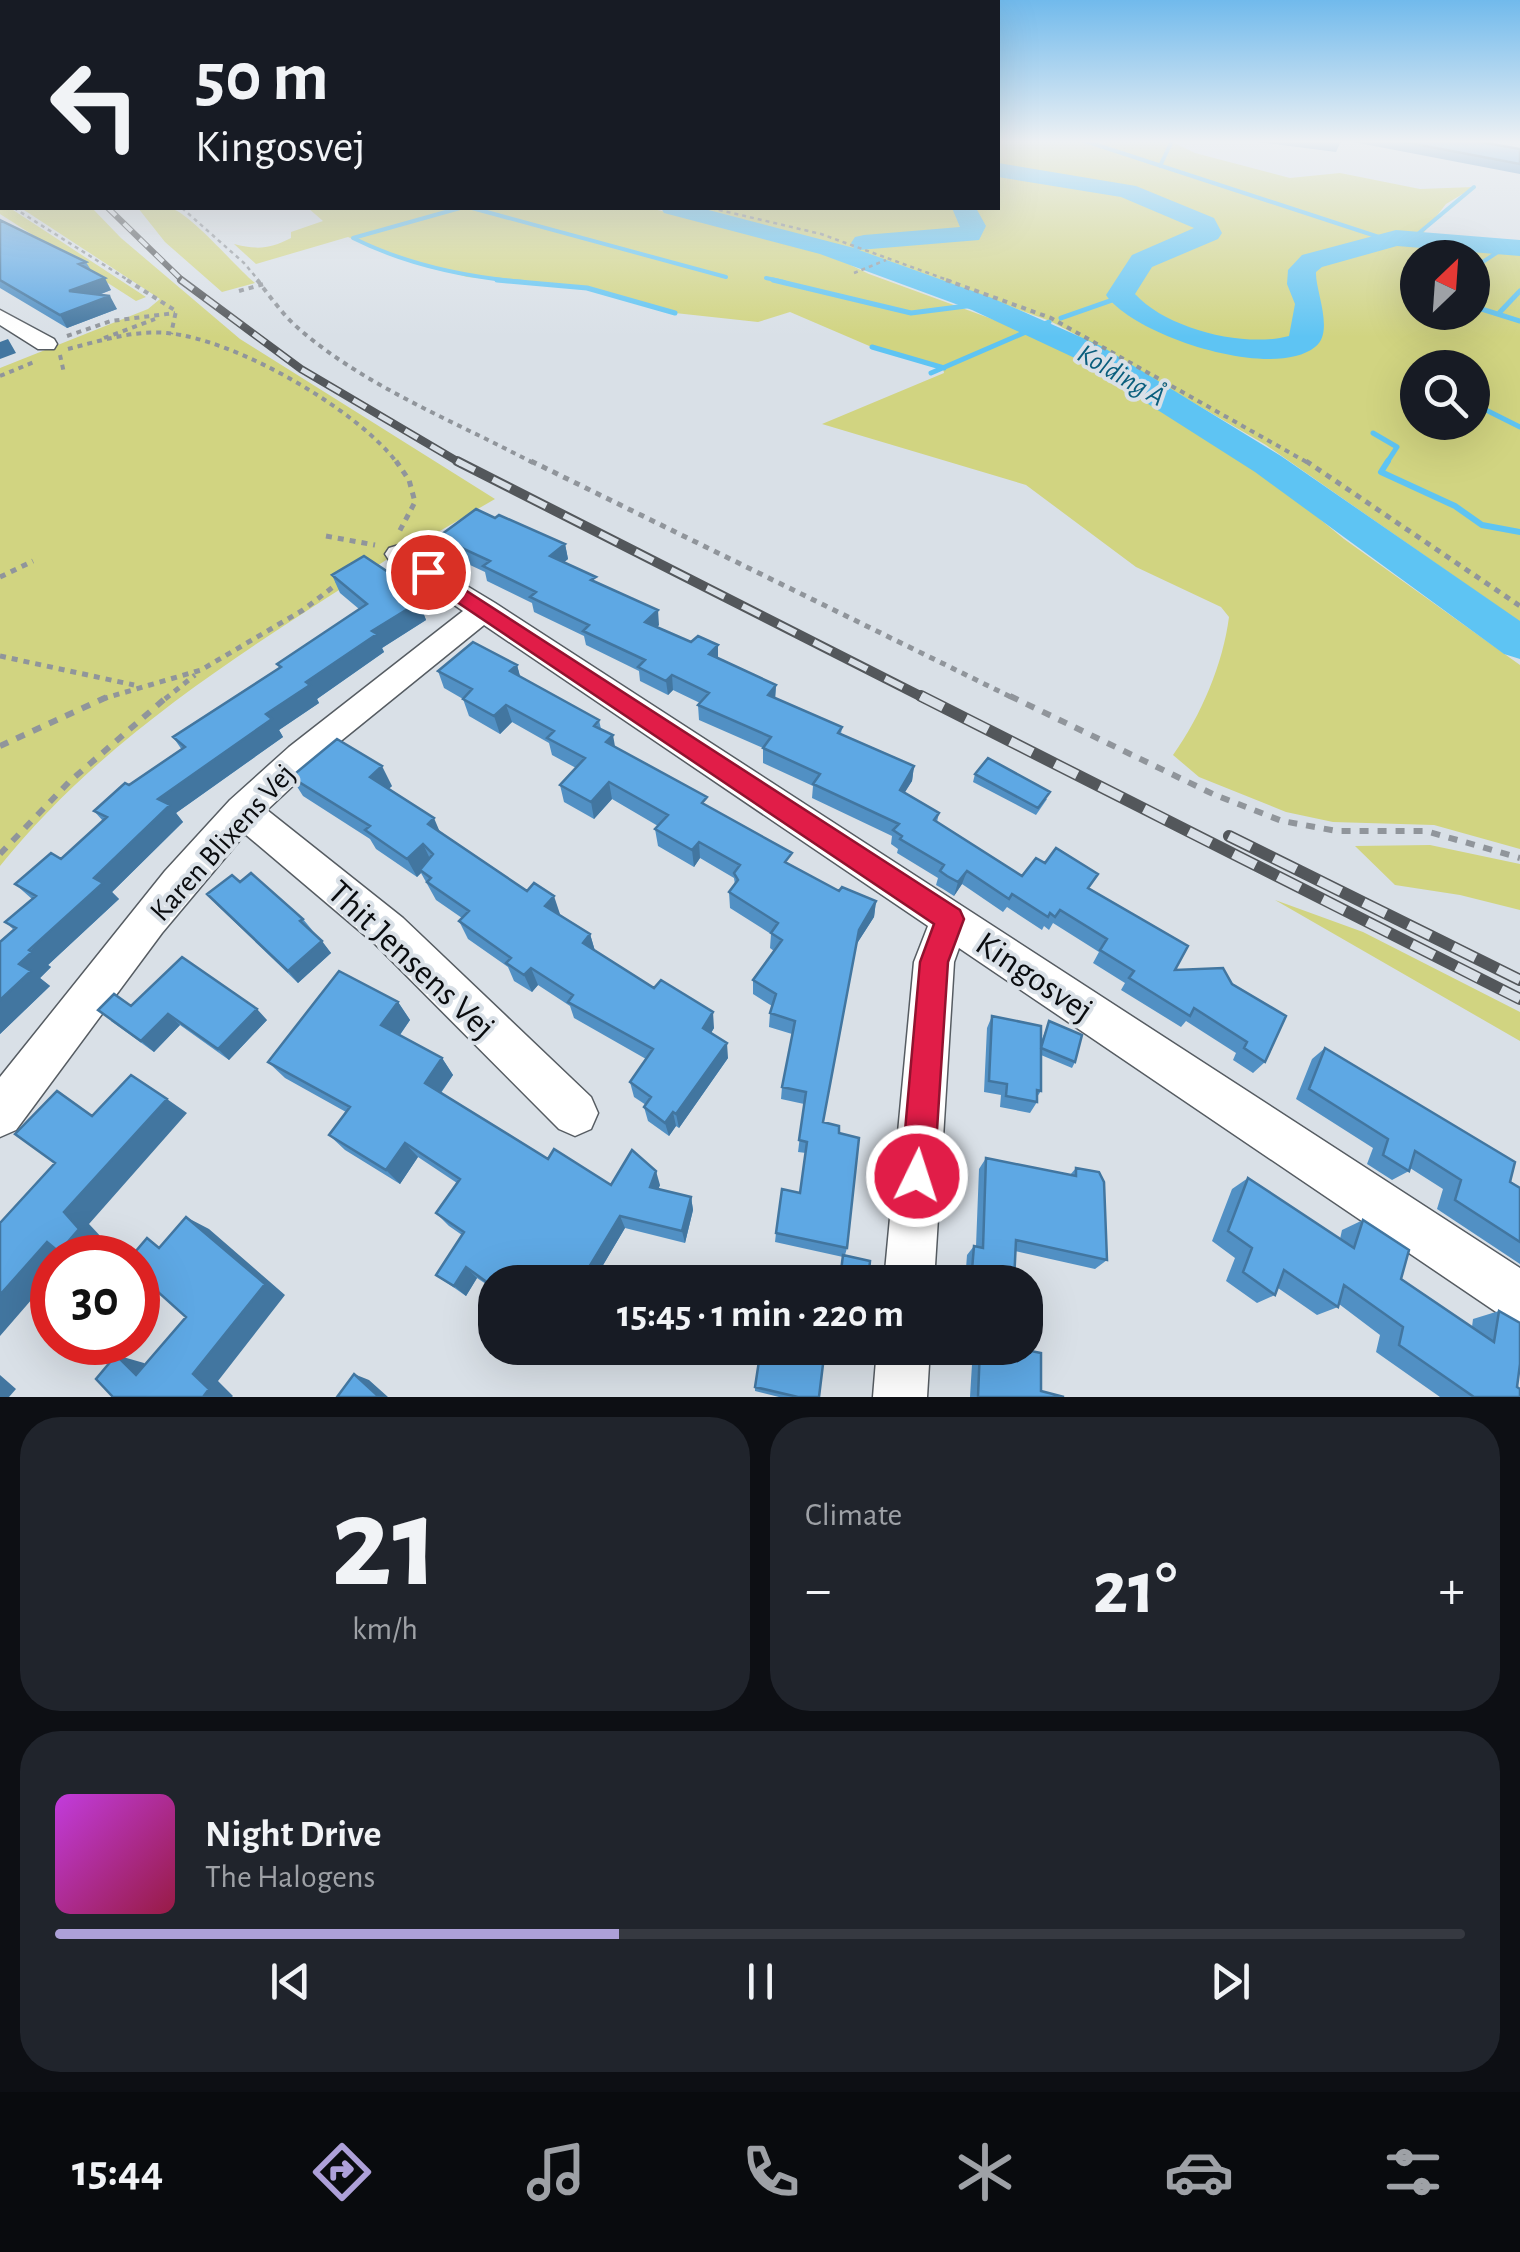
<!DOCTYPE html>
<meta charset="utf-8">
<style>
:root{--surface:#171b24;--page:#20242c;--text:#f1f3f6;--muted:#9ea1a6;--line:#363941;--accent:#ada0d8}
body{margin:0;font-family:"Alegreya Sans",sans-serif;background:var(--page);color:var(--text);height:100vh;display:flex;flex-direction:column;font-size:38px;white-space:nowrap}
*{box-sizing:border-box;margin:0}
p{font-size:32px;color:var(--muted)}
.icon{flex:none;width:55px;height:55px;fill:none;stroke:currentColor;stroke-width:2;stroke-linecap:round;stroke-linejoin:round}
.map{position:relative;height:1397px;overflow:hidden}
.drawer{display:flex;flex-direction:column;gap:20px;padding:20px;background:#0d0f14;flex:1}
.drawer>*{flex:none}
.top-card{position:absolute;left:0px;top:0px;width:1000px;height:210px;box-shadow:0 10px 40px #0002;background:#171b24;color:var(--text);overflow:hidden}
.needle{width:65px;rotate:25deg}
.tools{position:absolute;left:1400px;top:240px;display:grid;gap:20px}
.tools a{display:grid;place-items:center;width:90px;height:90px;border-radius:50%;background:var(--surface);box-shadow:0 10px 40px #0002;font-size:50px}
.speed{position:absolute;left:30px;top:1235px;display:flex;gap:20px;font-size:50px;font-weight:700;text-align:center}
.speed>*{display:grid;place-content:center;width:130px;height:130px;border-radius:50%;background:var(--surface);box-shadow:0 10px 40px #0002;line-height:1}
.speed .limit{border:15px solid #d22;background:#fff;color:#111}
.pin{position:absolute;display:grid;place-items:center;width:85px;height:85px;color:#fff;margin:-42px;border:5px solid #fff;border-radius:50%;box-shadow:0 2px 10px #0007}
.me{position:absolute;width:110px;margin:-55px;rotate:4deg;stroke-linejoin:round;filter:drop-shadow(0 0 8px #0008)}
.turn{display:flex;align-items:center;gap:35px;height:210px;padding:0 30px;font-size:45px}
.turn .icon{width:130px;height:130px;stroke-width:2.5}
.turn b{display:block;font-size:70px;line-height:85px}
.big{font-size:75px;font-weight:600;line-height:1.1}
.drawer .tile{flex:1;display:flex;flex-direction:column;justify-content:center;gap:15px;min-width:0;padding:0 35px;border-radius:40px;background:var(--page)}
.drawer .dial{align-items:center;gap:0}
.dial b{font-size:130px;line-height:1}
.song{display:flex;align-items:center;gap:30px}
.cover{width:120px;height:120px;border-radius:15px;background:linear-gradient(135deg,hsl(290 70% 55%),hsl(340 70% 35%))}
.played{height:10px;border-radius:5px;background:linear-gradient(90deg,var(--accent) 40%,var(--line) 40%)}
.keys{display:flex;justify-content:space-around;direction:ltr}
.heat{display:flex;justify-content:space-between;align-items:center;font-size:55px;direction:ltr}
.drawer .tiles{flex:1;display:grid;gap:20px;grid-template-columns:1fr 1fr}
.tile:last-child{grid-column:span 2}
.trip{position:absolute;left:478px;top:1265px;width:565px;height:100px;border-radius:40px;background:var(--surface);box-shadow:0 10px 40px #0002;font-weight:600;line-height:100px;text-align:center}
.menu{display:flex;height:160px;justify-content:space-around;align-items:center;background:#090b0e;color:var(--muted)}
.menu .icon{width:70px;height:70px}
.menu .on{color:var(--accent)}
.menu b{font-size:45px;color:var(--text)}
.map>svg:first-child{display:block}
</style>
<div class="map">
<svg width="1520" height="1397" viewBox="0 0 1520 1397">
<rect width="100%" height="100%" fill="#d9e0e7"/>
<!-- green -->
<path fill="#d1d481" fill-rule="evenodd" d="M998,141H1089L1102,145L1107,141H1170L1195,153L1290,178L1340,173L1420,189L1474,187L1446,204L1417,241L1520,252V622L1266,445L1084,339L1050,321L843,246L699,208H998ZM1418,258H1472V312H1418ZM1418,368H1472V422H1418Z
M0,199L2,208H10L146,297L136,301L0,214Z
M21,208H92L121,238L240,339L495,499L414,546H408C262,640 110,729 0,866V368L148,309L160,299Z
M138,208C147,207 161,205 170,208C191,213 235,267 255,283L222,292L165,242Z
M308,208H649L801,244L832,256L869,274L1041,337L1162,408L1280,486L1344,539L1520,665V849L1434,825L1333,822L1286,812L1199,777L1173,755C1201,716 1223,664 1229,617L1221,607L1136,567L1026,485L822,424L944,373L943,368L874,348L790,312L758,322L675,313L587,288L467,277L381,252L348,237L256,264L234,244C257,250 270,249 291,238V232L323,221Z
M1430,845L1520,864V910L1460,895L1395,885L1355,846Z
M1275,900L1363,932L1520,1012V1041Z"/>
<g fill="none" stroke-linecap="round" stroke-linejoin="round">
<!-- stream-far2 -->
<path stroke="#5ec4f3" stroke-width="4" d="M1085,141L1385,239
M1160,166L1172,141
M460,208L353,238C407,265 464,277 524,282
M472,208L726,277
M1413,238L1474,187
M1472,269L1507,246
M766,278L784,282"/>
<!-- stream-far1 -->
<path stroke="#5ec4f3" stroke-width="5" d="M497,280L587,288L675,313
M773,280L911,313L982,304
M1472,306L1520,321
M1500,312L1520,291
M1061,318L1121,297
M872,347L944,368
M931,373L1049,322
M1472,403L1520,427
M1373,433L1397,447L1386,464"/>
<!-- stream -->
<path stroke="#5ec4f3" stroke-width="6" d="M1388,461L1381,472L1455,506L1482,525L1520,532"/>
<!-- river -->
<path fill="#5ec4f3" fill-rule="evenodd" d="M998,163L1136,186L1214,218L1222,233L1218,239L1152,267L1135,294C1167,329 1244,348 1289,336L1295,304L1287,284L1288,270L1302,255L1396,230L1520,240V256L1397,246L1322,267L1316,272C1315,290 1335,332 1315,347C1273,381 1134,336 1106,295L1132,255L1194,228L1121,197L998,177Z
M661,208H701L854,248L851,243L855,237L864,235L960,227L952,208H976L986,226L979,240L859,250L992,298L1101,346L1281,456L1520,621V659L1504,654L1255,472L1079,360L972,310L820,254L664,213Z"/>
<defs>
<path id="minor" d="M0,310L54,339L57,344L54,349H38L0,325Z
M399,545L495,603L1520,1268V1324L1502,1316L959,948L954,962L934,1282H884L914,962L928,926L484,625L342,740L267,810L403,918L591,1097L598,1113L591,1129L575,1136L559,1129L375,944L245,834L162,933L16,1130L0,1137V1077L165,871L230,800L289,747L463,611L389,560L385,554L389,548Z
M877,1348H930L927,1397H873Z"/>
</defs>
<!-- minor casing -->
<use href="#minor" stroke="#565c62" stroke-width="3"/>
<!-- path-far3 -->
<path stroke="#90959b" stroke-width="2.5" stroke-dasharray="4 4" stroke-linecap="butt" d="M2,188V194
M14,208L131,282
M182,208L244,263L260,282
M711,208L821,234L953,282
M854,273L886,260"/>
<!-- path-far2 -->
<path stroke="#90959b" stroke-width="4" stroke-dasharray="5 5" stroke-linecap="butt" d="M127,280L176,311L171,334
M257,280C270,296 282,314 298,328C365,387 457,422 535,464
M946,280L1051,318L1310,464
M239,291L264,284
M67,336L111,321L175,313
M104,338L155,319
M68,349C99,341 134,330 167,333C235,339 357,409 398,464
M60,355L64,373
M0,376L34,362"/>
<!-- path-far1 -->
<path stroke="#90959b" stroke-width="5" stroke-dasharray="6 6" stroke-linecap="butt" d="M396,461L409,480L415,502L398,534
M531,461L1015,699
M1306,461L1520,606
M326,536L375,545
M0,577L33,561
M0,656L134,685
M102,699L201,670L303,610L341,581
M165,699L195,675"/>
<!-- path -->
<path stroke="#90959b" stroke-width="6" stroke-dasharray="9 9" stroke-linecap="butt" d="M1010,696L1215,795L1282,821L1337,831H1426L1520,858
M0,746L109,696
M0,854L69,782L168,696"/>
<!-- minor -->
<use href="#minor" fill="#fff" fill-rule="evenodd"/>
<defs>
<path id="rail-far3" d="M108,208L184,282"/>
<path id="rail-far2" d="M181,280L301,369L462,464"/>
<path id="rail-far1" d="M457,461L926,699"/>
<path id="rail" d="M921,696L1520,999
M1229,836L1520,980"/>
</defs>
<!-- rail-far3 casing -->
<use href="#rail-far3" stroke="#53575b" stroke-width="6"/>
<!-- rail-far2 casing -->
<use href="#rail-far2" stroke="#53575b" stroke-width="8"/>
<!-- rail-far1 casing -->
<use href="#rail-far1" stroke="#53575b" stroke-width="10"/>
<!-- rail casing -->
<use href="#rail" stroke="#53575b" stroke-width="12"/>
<!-- rail-far3 -->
<use href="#rail-far3" stroke="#d9e0e7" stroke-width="4" stroke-dasharray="11" stroke-linecap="butt"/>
<!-- rail-far2 -->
<use href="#rail-far2" stroke="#d9e0e7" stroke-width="5" stroke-dasharray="15" stroke-linecap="butt"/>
<!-- rail-far1 -->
<use href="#rail-far1" stroke="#d9e0e7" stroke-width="6" stroke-dasharray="20" stroke-linecap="butt"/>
<!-- rail -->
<use href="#rail" stroke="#d9e0e7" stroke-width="9" stroke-dasharray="25" stroke-linecap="butt"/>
</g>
<!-- wall -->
<path fill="#5190c4" d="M1250,141H1341L1336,152Z
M1348,141H1475L1520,149V174Z
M0,220L86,262L91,270L111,290L99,295L117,309L67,328L0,288Z
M495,518L565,544L568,559L564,562L659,625L657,627L691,642L718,645V659L776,685L775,698L842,727L841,734L914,766L912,781L904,793L939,813L937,822L1022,876L1090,890L1175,970L1223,968L1265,1062L1253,1073L1233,1060L1236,1053L1186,1021L1181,1027L1121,990L1125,983L1093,963L1099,952L1053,923L1049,930L1044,926L1042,930L1007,907L1003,912L962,884L954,896L943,889L936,885L938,878L897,853L898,849L891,844L892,836L812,798L813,786L763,763V748L699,720L698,705L700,703L673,690L668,695L640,681L639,671L586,645L584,636L534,612L532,603L487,581L485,572L442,552L438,537Z
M332,575L407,594L419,602L426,620L382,648L384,652L317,699L319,703L279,730L283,737L176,813L183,822L112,892L119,899L48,965L51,967L40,978L50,986L0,1034V942L14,930L5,922L32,899L15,884L61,859L103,821L94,811L182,750L173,737L280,668L277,664L359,609L340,593Z
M517,665L520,677L599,720L601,729L615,747L708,807L791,866L839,891L876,901L874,917L856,945L823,1122L839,1133L847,1248L845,1255L868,1282H839L843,1257L775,1242L776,1233L800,1193L806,1153L798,1152L804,1104L781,1099L782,1087L792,1034L769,1027L770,1013L772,1006L753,994V980L774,951L770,948L771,934L730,908L729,892L735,885L734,878L700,858L694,867L658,846L655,829L658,826L612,799L594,819L564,802L560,785L576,768L552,755L549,743L512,722L500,734L469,716L463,699L444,688L438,671Z
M975,774L1047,799L1036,815L973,782Z
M291,777L392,786L388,789L440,832L560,915L590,934L595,951L714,1028L711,1033L728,1058L679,1128L676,1126L669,1136L648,1121L644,1107L646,1105L634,1097L630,1082L646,1059L574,1018L570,1006L538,985L532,992L514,981L508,967L468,939L459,921L462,918L436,900L421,873L417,877L376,849L370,839L303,796Z
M240,882L303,919L331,953L298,983L218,906L207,894Z
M398,1002L410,1020L400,1035L442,1058L453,1075L441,1093L548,1159L611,1185H660L658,1189L691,1197L693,1210L685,1243L625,1228L593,1282H495V1290L477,1278L466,1296L436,1275L462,1235L449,1226L436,1213L457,1183L418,1157L400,1184L345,1150L329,1135L346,1112L285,1078L268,1062Z
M131,1006L267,1020L229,1060L180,1025L154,1052L111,1021Z
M992,1016L1041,1042L1049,1021L1075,1062L1072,1068L1041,1055V1091L1037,1097V1102L1030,1113L1000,1107L1001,1095L984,1092L987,1028Z
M1325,1048L1520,1188V1264L1437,1209L1443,1189L1410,1168L1409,1171L1392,1180L1367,1164L1373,1148L1296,1099L1312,1059Z
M986,1158L1070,1175L1076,1168L1107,1260L1095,1269L1015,1251L1014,1282H965L967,1255L974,1246H976L979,1169Z
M1248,1178L1340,1239L1342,1230L1363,1220L1401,1279L1472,1327L1473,1319L1499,1311L1520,1397H1440L1376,1352L1380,1335L1339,1304L1338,1307L1317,1315L1278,1288L1275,1295L1257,1303L1226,1281L1235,1258L1212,1241L1232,1189Z
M973,1348H1016L1041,1391L1064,1397H970Z
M755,1387L819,1397H779L755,1391Z"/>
<!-- shaded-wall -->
<path fill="#4276a0" d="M105,278L111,290L76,303L69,291Z
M110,296L117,309L67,328L60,315Z
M8,339L16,353L0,359V342Z
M565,544L568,559L553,571L550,556Z
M419,602L426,620L382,648L384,652L317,699L319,703L279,730L283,737L176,813L183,822L112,892L119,899L48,965L51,967L40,978L50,986L0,1034V1000L19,964L94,878L158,799L372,631Z
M658,610L659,625L647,637L645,622Z
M718,645V660L709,654Z
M517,665L522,683L510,671Z
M672,675L673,690L668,695L666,681Z
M776,685L775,700L768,695Z
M506,705L512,722L500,734L494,716Z
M613,735L616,752L606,742Z
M382,766L392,786L380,797L370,777Z
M914,766L912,781L897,805L900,790Z
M609,782L612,799L594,819L591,802Z
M434,818L442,837L428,824Z
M699,842L700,858L694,867L692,850Z
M423,844L432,863L420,870L421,873L417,877L407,859Z
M967,871L962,884L954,896L958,882Z
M554,896L560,914L552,924L545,906Z
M876,901L874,917L856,945L859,930Z
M590,934L595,951L583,943Z
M322,941L331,953L298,983L288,971Z
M531,968L538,985L532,992L524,975Z
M398,1002L410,1020L394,1043L381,1025Z
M257,1009L267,1020L229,1060L218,1049Z
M713,1012L714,1028L704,1044L703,1028Z
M168,1014L180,1025L154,1052L141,1041Z
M727,1043L728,1058L679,1128L676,1114Z
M442,1058L453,1075L436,1099L425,1083Z
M167,1099L187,1113L89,1224L104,1240L89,1258H52V1276L0,1336V1295L64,1212Z
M673,1112L676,1126L669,1136L665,1123Z
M405,1143L418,1157L400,1184L386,1170Z
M656,1171L660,1185L654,1200L650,1187Z
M691,1197L693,1210L685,1243L682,1231Z
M620,1216L625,1228L593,1282H580Z
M186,1217L209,1229L285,1295L218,1381L233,1396L232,1397H203L193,1374Z
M466,1267L477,1278L466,1296L454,1286Z
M529,1274L537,1282H523Z
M116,1355L144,1363L163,1382L136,1375Z
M354,1374L369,1380L388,1397H379Z
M0,1375L16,1389L9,1397H0Z"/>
<!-- building -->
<path fill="#5ea8e4" stroke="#4276a0" stroke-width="2.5" d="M1399,141H1475L1520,149V164Z
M0,220L86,262L79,264L105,278L69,291L110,296L60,315L0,280Z
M476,509L495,518L499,515L565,544L550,556L596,577L591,580L658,610L645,622L691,642L698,636L718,645L709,654L776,685L768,695L842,727L838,733L914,766L900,790L939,813L934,820L1022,876L1036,858L1045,863L1056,848L1098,874L1088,888L1188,946L1175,970L1223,968L1232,984L1286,1016L1265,1062L1244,1048L1247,1042L1194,1008L1190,1016L1129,978L1134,971L1100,950L1107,939L1060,910L1055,917L1050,913L1048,917L1012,894L1009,899L967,871L958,882L947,876L940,871L944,865L900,839L902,836L893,830L899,824L813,784L820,774L763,748L771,737L698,705L709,693L672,675L666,681L638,667L645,660L583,631L589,625L530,597L536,592L483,566L490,561L438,537Z
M364,556L403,582L396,586L419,602L372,631L377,634L306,682L310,685L266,714L272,719L158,799L170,805L94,878L103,883L29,950L32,952L19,964L31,971L0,1000V942L16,928L5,922L36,896L15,884L51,853L61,859L107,817L94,811L125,783L129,785L185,747L173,737L281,667L277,664L367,604L332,575Z
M473,642L517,665L510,671L599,720L594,726L613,735L606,742L707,797L702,803L792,853L785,862L839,891L842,887L876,901L859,930L823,1122L839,1126V1133L859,1138L847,1248L776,1233L782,1189L800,1193L807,1142L799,1140L806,1092L782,1087L795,1021L770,1013L776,994L753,980L782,940L771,933L778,923L729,892L738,880L734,873L740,865L699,842L692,850L655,829L668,815L609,782L591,802L560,785L585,758L547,738L554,731L506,705L494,716L463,699L472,689L438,671Z
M337,739L382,766L370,777L434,818L428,824L527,891L534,883L554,896L545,906L590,934L583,943L654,988L661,980L713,1012L703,1028L727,1043L676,1114L673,1112L665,1123L644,1107L651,1097L630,1082L653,1049L568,1002L573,995L531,968L524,975L506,963L511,958L459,921L469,911L427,882L431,878L420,870L433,854L423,844L407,859L365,830L370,826L291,777Z
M988,758L1050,792L1038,808L975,774Z
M251,873L303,919L300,921L322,941L288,971L207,894L232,875L240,882Z
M182,957L257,1009L218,1049L168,1014L141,1041L98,1010L114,994L131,1006Z
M339,971L398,1002L381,1025L442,1058L425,1083L548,1159L554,1149L611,1185L632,1150L656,1171L650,1187L691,1197L682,1231L620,1216L580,1282H542L529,1274L523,1282H495V1288L466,1267L454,1286L436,1275L464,1232L436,1213L460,1179L405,1143L386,1170L329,1135L350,1107L268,1062Z
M992,1016L1041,1026V1091L1037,1090V1102L1006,1096L1007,1084L989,1081Z
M1049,1021L1082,1035L1075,1062L1041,1048Z
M1325,1048L1515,1162L1510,1182L1520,1188V1242L1455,1200L1461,1180L1415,1151L1409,1171L1383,1155L1388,1139L1309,1089Z
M131,1075L167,1099L64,1212L79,1229L59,1252L47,1242L0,1295V1223L55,1163L15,1134L57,1091L92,1116Z
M986,1158L1076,1176V1168L1099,1172L1104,1182L1107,1260L1016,1240L1014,1282H971L974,1246L983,1248Z
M1248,1178L1354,1248L1363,1220L1409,1250L1401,1279L1494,1342L1499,1311L1520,1323V1364L1517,1387L1520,1389V1397H1474L1399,1345L1403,1327L1344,1285L1338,1307L1284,1270L1275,1295L1243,1272L1252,1248L1228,1231Z
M186,1217L265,1284L193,1374L209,1389L203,1397H113L96,1379L116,1355L136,1375L186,1317L138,1274V1258H130L147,1238L159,1248Z
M843,1255L870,1261L868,1282H854L840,1279Z
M761,1348H825L819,1397H798L755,1387Z
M980,1348H1016L1041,1353V1391L1064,1397H978Z
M354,1374L379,1397H337Z"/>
<!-- sky -->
<linearGradient id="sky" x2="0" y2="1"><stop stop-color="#71baec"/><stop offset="0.42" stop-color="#eef1f4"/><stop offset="1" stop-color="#eef1f4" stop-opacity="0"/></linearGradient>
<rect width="1520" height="337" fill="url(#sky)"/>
<!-- route -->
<path fill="#e11d48" stroke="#92132f" stroke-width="2.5" d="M428,566L960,910L964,919L948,962L934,1176L929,1187L917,1192L905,1187L901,1176L920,962L934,924L420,577V568Z"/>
<g text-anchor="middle" stroke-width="8" stroke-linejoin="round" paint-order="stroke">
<!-- far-water labels -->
<g font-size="28" font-style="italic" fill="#0a5e7d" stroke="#d9e0e7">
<text transform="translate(1122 374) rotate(30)" y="10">Kolding Å</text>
</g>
<!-- street labels -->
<g font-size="30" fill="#0a0c0f" stroke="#d9e0e7">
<text transform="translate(222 842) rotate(-48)" y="10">Karen Blixens Vej</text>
</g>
<!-- near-street labels -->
<g font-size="35" fill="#0a0c0f" stroke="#d9e0e7">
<text transform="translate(412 959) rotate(43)" y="12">Thit Jensens Vej</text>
<text transform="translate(1035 976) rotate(34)" y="12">Kingosvej</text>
</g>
</g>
</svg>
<div class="tools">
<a><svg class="needle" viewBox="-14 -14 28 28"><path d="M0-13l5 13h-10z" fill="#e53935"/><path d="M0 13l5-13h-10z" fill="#9ea1a6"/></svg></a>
<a><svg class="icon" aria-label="search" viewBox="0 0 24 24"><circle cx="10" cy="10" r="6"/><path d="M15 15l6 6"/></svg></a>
</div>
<div class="speed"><div class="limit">30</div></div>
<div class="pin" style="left:428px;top:572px;background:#d93025"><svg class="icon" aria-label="arrive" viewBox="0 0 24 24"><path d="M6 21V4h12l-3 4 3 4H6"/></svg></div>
<svg class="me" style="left:917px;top:1176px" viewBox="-20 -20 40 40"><circle r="17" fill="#e11d48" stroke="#fff" stroke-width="3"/><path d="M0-11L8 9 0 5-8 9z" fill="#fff"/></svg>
<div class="trip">15:45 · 1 min · 220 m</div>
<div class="top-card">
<div class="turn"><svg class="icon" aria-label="left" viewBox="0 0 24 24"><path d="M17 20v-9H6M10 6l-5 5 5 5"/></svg><div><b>50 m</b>Kingosvej</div></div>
</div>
</div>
<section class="drawer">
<div class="tiles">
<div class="tile dial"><b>21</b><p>km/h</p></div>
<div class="tile"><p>Climate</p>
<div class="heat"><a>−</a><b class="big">21°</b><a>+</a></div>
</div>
<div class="tile">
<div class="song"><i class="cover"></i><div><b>Night Drive</b><p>The Halogens</p></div></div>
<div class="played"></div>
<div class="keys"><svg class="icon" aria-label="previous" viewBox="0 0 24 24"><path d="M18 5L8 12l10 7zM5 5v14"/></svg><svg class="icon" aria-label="pause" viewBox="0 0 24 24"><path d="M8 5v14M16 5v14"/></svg><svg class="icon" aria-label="next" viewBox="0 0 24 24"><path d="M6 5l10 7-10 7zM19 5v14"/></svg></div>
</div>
</div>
</section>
<nav class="menu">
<b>15:44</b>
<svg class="icon on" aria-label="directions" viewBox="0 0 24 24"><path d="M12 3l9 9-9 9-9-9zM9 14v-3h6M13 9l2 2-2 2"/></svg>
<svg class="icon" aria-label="music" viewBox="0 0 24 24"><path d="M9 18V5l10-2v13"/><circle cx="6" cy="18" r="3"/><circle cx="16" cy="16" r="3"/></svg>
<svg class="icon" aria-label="phone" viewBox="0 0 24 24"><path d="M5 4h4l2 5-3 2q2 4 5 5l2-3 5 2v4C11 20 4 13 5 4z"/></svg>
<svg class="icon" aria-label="climate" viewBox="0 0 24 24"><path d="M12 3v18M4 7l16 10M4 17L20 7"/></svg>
<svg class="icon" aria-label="car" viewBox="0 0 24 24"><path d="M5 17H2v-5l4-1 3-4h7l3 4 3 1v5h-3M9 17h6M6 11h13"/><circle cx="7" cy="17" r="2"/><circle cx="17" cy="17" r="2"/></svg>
<svg class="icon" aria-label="filters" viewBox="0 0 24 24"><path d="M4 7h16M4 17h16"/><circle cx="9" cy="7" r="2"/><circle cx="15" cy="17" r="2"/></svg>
</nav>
